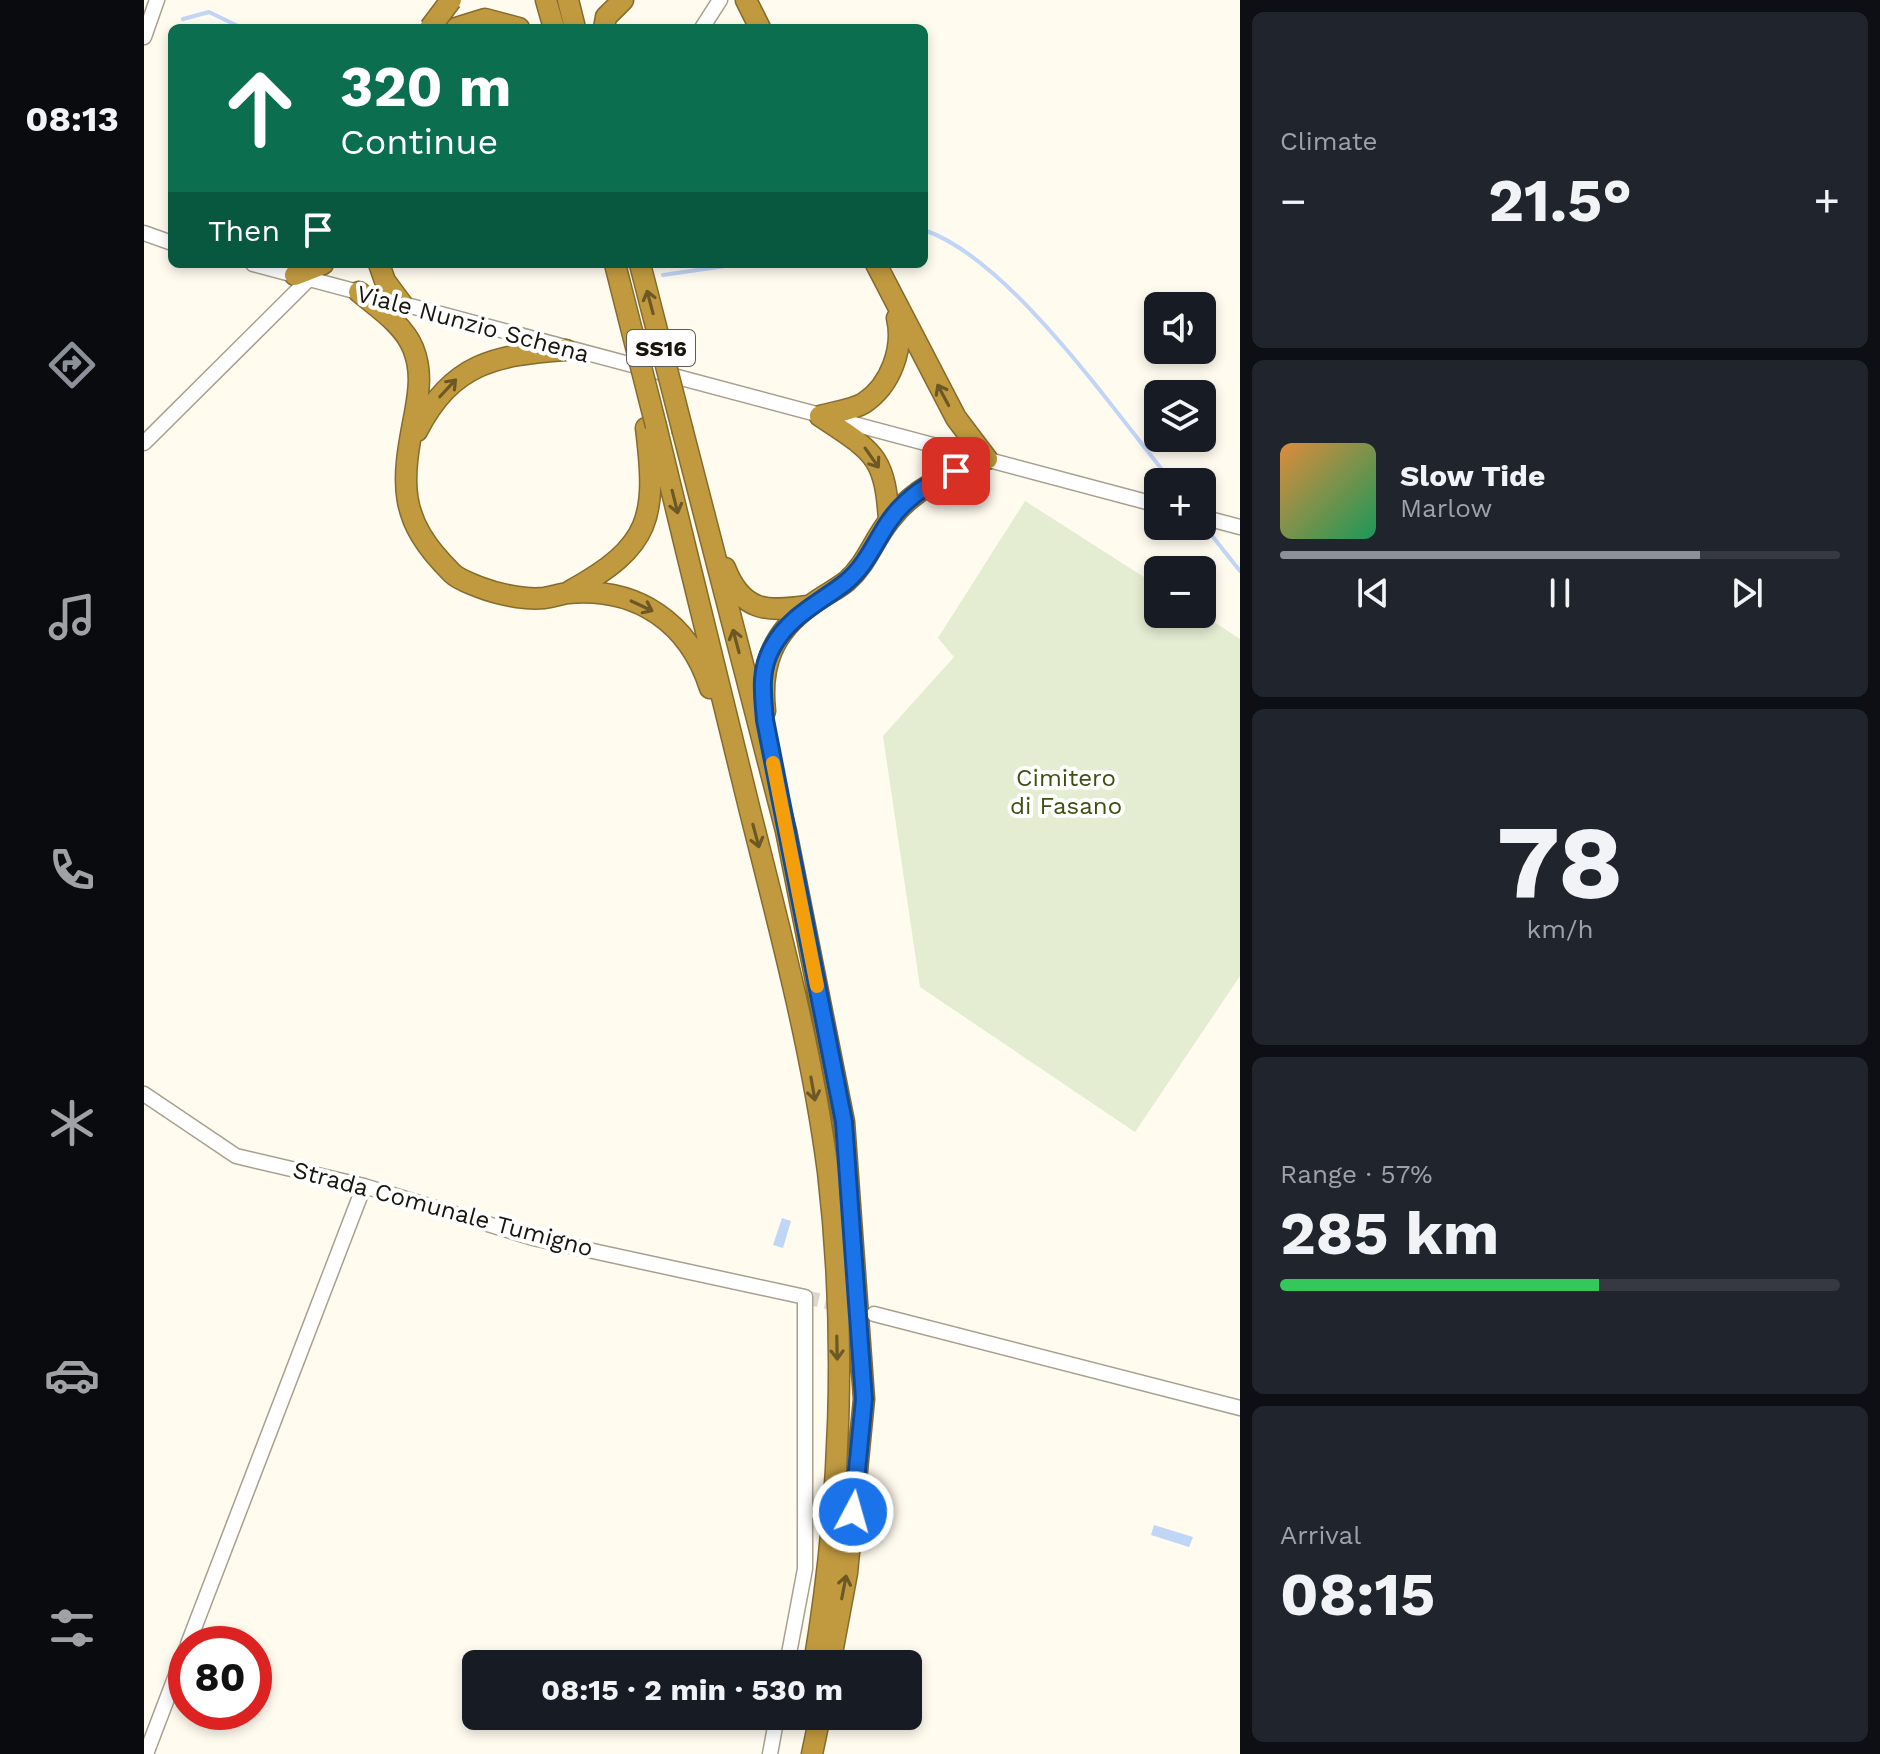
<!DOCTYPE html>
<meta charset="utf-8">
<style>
:root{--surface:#171b24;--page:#20242c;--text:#f1f3f6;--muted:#9ea1a6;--line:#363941;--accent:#8c9099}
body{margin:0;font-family:"Work Sans",sans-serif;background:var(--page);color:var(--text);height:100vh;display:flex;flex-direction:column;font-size:30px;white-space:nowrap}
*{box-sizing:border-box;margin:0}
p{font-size:26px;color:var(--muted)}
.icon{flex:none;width:44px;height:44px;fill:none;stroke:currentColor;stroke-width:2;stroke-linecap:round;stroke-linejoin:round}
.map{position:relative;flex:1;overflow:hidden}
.side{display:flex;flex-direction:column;gap:12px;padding:12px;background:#0d0f14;width:640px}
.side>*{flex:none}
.hud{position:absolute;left:24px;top:24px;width:760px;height:244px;border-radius:12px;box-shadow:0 4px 12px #0003;background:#0b6e4f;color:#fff;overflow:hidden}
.fabs{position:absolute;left:1000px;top:292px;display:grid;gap:16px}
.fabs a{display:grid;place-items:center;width:72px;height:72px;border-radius:12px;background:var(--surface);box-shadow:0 4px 12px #0003;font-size:40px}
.speed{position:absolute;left:24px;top:1626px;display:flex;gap:16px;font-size:40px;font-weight:700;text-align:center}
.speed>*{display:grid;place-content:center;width:104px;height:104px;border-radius:50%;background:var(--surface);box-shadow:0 4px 12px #0003;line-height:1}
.speed .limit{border:12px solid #d22;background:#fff;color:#111}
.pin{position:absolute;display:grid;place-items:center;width:68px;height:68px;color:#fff;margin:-34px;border-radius:16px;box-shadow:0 4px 12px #0006}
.me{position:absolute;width:88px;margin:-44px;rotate:6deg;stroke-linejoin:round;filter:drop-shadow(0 0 6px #0008)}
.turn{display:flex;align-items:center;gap:28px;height:168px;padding:0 40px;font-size:36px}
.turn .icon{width:104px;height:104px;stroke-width:2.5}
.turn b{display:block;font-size:56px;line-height:68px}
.then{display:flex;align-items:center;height:76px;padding:0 40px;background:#0003;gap:16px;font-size:30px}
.big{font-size:60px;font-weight:700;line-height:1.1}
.side .card{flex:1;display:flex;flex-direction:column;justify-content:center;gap:12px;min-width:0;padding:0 28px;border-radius:12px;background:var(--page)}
.side .dial{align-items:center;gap:0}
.dial b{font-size:104px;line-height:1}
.song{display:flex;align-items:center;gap:24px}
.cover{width:96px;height:96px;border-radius:12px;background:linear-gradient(135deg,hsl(30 70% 55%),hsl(150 70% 35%))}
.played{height:8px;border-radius:4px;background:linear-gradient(90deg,var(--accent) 75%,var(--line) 75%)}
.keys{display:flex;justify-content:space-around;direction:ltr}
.heat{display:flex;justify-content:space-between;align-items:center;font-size:44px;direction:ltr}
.charge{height:12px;border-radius:6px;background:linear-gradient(90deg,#34c759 57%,var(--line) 0)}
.trip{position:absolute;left:318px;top:1650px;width:460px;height:80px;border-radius:12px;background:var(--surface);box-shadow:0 4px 12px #0003;font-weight:700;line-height:80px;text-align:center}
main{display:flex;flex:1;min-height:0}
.menu{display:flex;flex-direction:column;width:144px;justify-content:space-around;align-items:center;background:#090b0e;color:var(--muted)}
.menu .icon{width:56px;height:56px}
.menu .active{color:var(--accent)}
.menu b{font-size:36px;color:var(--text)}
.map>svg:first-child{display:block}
</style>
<main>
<nav class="menu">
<b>08:13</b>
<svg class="icon active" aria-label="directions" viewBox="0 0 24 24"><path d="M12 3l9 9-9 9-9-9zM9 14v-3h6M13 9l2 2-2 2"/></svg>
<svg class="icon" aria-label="music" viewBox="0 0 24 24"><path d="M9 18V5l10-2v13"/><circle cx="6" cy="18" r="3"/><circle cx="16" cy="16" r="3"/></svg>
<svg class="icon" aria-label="phone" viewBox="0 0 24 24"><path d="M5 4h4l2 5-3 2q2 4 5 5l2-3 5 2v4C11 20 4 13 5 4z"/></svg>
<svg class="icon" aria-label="climate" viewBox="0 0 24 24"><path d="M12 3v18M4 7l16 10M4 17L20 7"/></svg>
<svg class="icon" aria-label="car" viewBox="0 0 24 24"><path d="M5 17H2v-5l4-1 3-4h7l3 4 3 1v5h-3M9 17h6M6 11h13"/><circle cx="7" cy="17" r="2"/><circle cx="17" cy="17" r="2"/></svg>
<svg class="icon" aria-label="filters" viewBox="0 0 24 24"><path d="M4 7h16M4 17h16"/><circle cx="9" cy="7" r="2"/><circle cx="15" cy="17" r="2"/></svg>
</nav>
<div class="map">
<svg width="1096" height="1754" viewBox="0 0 1096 1754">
<rect width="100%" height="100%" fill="#fffbef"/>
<!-- green -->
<path fill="#e4ecd2" d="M881,501L1014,586V614H1058L1096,639V976L991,1132L776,987L739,736L810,657L794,638Z"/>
<!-- water -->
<path fill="#c1d5f7" d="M638,1218L647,1221L639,1248L629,1245Z
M1010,1525L1049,1537L1045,1547L1007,1535Z"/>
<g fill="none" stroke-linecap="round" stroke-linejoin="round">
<!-- stream -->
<path stroke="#c1d5f7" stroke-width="4" d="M39,19L65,12L98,28
M780,230C866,259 969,410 1028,482
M519,275L595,264
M1061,527L1096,571"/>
<!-- minor-tunnel -->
<path stroke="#dcd8cd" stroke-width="14" stroke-dasharray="14 7" stroke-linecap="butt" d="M661,1297L700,1306"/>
<defs>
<path id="minor" d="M558,28L576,0
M0,37L13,0
M0,233L28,243
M109,264L1014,505
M0,443L165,279
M1058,517L1096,527
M0,1094L92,1156L220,1186L389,1238L661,1297V1569L643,1664
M730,1314L1096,1408
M44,1644L220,1186
M2,1754L42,1649
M626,1754L633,1716"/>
<path id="highway" d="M402,0L410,28
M424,0L431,28
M602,0L616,28
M312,28L341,19L375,28
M460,28L462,17L479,0
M235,264L241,281L258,304
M151,275L179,264
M215,292C234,308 259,324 269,348C278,370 275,391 271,413C257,484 253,519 308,573C315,580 326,583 335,587C353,594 380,600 400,598C408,597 416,594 424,593C493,587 545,622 566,688
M676,416C689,412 709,410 720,403C747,385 760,348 753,318
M676,416C729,452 741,454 745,521
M512,426C543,553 573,680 605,807C635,927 668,1049 684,1172C703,1333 697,1504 670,1664
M273,431C308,363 351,355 422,350
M539,432L642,831L700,1122L720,1399L703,1573L686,1664
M581,568C598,612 623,612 664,606
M426,591C508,546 513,517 502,428
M621,711C616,666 628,633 667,605C678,596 692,590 703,581C723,563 729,541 745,521C770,487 805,474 843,459L812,418L732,264
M668,1754L676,1716"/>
</defs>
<!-- minor casing -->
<use href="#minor" stroke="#a6a18e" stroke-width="17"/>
<!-- highway casing -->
<use href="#highway" stroke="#866b2e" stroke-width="23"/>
<!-- minor -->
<use href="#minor" stroke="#fff" stroke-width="14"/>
<!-- highway -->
<use href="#highway" stroke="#c19a3f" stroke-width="20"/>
<defs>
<path id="highway-bridge" d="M286,28L307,0
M471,264L512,426
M496,264L539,432"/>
</defs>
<!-- highway-bridge casing -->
<use href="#highway-bridge" stroke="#866b2e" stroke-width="23" stroke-linecap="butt"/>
<!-- highway-bridge -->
<use href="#highway-bridge" stroke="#c19a3f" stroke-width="20"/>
</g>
<!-- one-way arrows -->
<defs><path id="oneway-shaft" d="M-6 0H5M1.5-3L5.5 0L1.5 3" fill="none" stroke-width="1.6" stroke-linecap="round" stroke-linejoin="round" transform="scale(2)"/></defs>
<g stroke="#6c5826">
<use href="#oneway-shaft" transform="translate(506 302) rotate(-105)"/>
<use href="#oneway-shaft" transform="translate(304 388) rotate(-47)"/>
<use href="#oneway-shaft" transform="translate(799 395) rotate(-118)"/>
<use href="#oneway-shaft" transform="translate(728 458) rotate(55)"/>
<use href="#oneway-shaft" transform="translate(531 502) rotate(76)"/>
<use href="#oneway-shaft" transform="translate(498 606) rotate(25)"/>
<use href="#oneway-shaft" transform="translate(592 641) rotate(-105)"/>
<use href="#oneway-shaft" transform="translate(612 836) rotate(75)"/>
<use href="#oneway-shaft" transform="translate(669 1089) rotate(80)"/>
<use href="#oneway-shaft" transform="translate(693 1348) rotate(89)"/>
<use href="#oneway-shaft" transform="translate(700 1587) rotate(-79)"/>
</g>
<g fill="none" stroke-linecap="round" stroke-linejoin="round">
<defs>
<path id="route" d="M709,1512L720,1399L700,1122L621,720C619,695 615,671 628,648C645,616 674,604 701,583C722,566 730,544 744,523C760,499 786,482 812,471"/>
</defs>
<!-- route casing -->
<use href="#route" stroke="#114b97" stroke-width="20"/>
<!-- route -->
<use href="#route" stroke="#1a73e8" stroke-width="14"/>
<!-- slow -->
<path stroke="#f59e0b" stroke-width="14" d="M629,763L673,986"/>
</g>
<g text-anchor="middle" stroke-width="8" stroke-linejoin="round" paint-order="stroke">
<!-- shield labels -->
<rect fill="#fff" stroke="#5d5b56" stroke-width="2" x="483" y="330" width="68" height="36" rx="6"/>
<g font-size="22" font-weight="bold" fill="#17150d">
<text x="517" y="356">SS16</text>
</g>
<!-- street labels -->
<g font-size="24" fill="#17150d" stroke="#fff">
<text transform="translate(329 324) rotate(15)" y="8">Viale Nunzio Schena</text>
<text transform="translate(299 1209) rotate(15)" y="8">Strada Comunale Tumigno</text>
</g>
<!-- park labels -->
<g font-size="24" fill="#404e13" stroke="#fff">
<text x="922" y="786">Cimitero<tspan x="922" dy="28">di Fasano</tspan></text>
</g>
</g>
</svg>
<div class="fabs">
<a><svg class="icon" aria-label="sound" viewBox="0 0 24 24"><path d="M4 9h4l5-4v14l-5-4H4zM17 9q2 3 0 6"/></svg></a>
<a><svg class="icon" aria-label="layers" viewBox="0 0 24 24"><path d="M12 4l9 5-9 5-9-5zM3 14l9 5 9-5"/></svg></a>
<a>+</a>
<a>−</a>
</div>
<div class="speed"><div class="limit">80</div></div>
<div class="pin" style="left:812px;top:471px;background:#d93025"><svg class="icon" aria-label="arrive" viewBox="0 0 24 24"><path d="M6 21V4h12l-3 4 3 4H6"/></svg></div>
<svg class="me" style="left:709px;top:1512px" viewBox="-20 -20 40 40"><circle r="17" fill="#1a73e8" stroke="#fff" stroke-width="3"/><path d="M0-11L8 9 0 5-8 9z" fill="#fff"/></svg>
<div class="trip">08:15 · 2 min · 530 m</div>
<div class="hud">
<div class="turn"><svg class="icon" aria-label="ahead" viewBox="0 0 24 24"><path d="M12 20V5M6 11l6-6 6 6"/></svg><div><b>320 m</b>Continue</div></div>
<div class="then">Then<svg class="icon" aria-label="arrive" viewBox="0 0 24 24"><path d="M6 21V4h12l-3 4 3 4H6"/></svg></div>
</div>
</div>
<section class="side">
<div class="card"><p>Climate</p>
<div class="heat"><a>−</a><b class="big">21.5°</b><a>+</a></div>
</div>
<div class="card">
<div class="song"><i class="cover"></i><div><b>Slow Tide</b><p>Marlow</p></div></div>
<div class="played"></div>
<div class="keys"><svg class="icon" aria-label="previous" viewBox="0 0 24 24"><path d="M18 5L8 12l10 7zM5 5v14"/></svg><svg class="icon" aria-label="pause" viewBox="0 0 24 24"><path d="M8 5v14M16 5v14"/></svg><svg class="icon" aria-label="next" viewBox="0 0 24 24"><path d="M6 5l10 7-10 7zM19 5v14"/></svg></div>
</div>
<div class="card dial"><b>78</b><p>km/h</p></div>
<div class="card"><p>Range · 57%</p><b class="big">285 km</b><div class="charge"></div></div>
<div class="card"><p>Arrival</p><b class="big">08:15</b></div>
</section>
</main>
